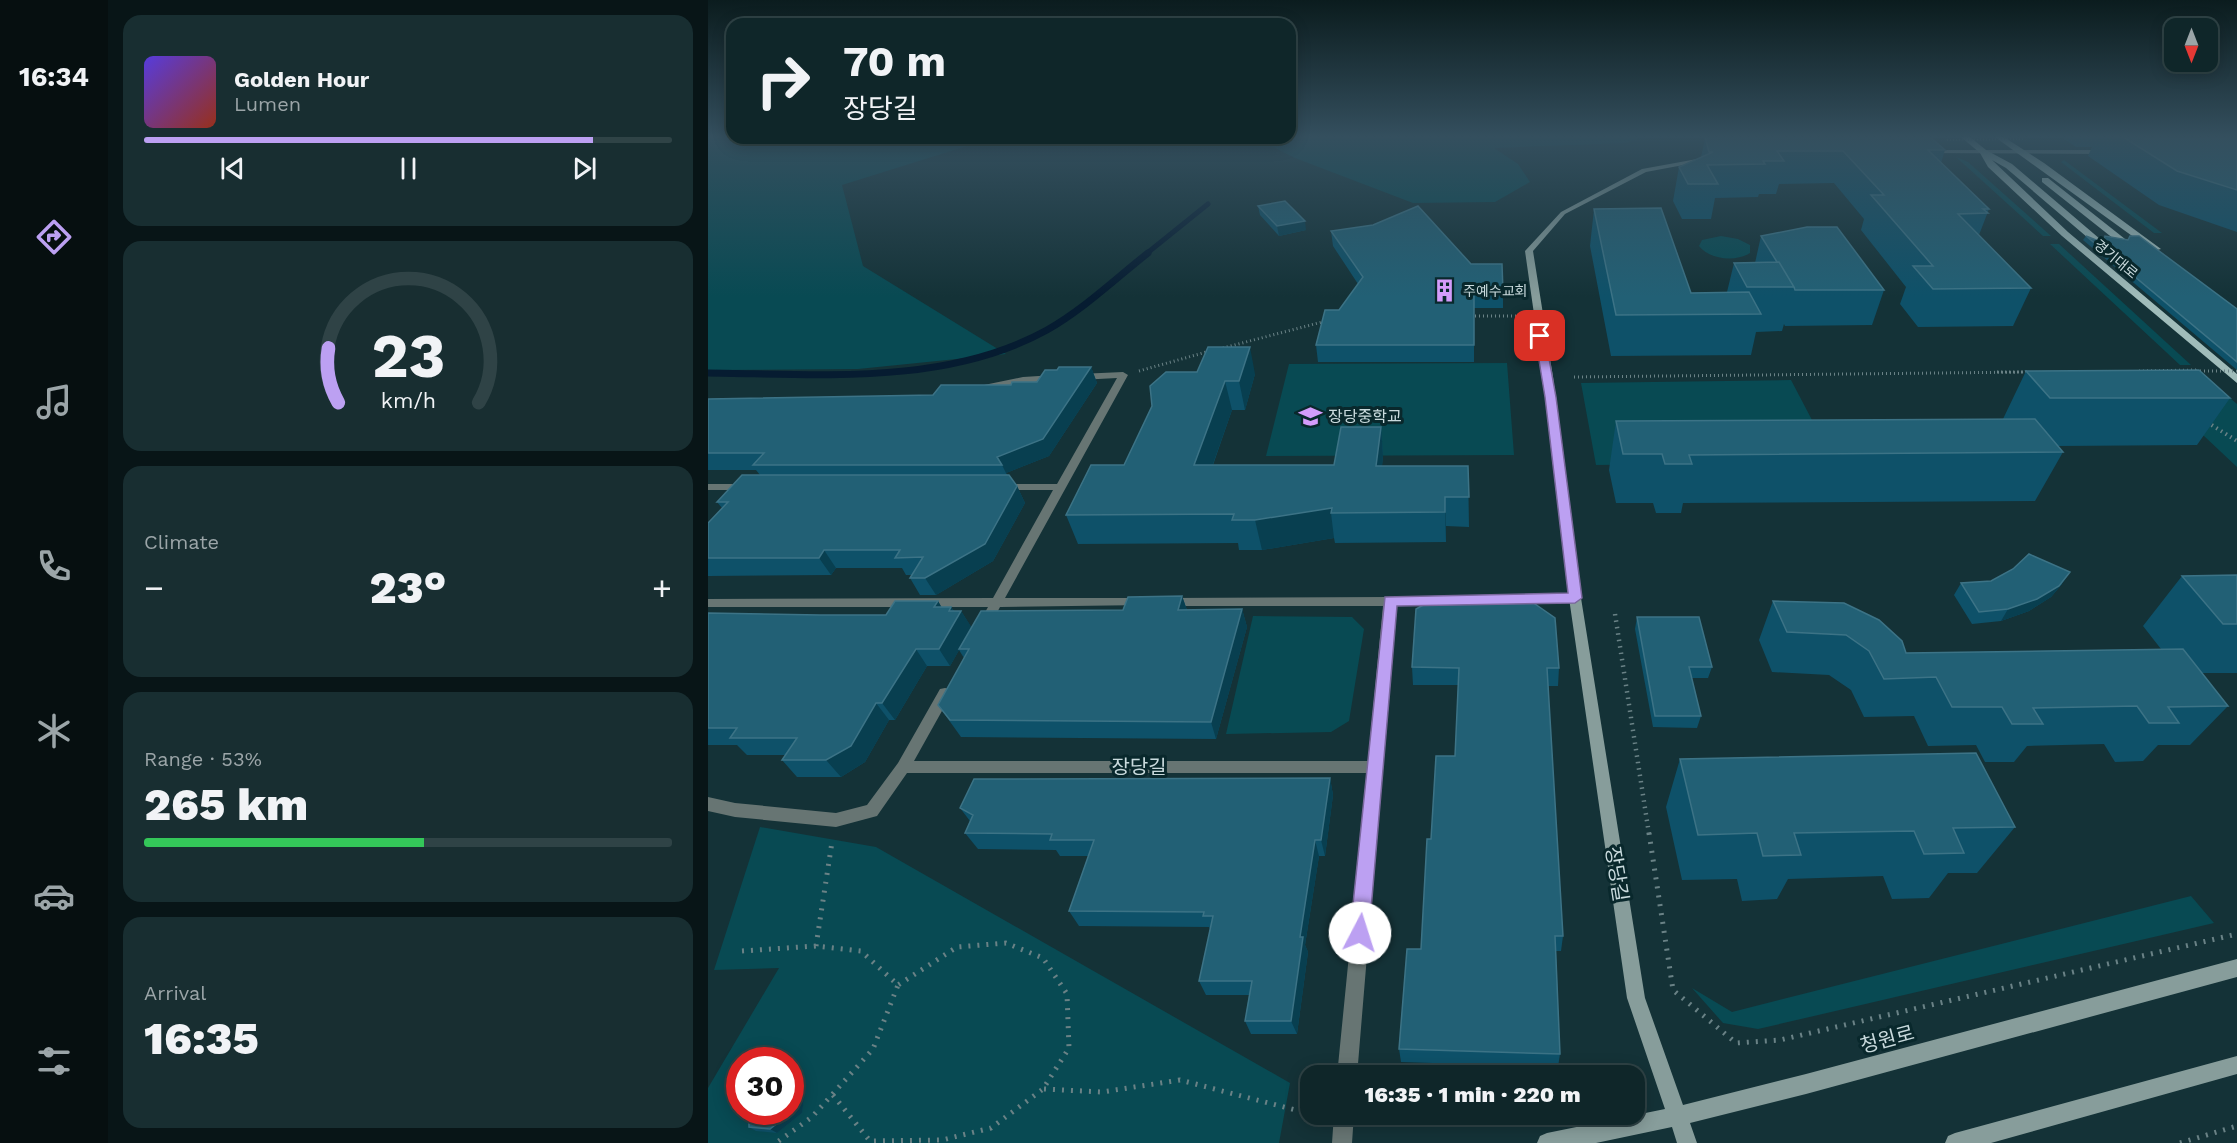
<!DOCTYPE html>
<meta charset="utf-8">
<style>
:root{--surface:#0f2629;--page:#182e31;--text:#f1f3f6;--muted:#9ba5a8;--line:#2f4346;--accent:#bca0f2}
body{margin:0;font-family:"Work Sans","Noto Sans KR",sans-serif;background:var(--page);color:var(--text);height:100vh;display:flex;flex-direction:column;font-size:22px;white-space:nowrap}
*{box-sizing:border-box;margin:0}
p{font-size:20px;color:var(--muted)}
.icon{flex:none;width:33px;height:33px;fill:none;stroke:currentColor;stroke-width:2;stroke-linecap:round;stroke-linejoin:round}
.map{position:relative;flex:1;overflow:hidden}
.panel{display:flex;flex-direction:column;gap:15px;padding:15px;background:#081517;width:600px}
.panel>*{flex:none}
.hud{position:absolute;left:18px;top:18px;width:570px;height:126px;border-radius:18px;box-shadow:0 3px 15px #0003,0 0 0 2px var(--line);background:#0f2629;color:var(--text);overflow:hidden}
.needle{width:39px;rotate:180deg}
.tools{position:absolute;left:1456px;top:18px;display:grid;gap:12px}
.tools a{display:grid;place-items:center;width:54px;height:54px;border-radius:12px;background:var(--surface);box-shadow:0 3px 15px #0003,0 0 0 2px var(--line);font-size:30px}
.speed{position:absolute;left:18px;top:1047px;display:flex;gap:12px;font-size:30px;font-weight:700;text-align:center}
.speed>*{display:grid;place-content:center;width:78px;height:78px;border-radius:50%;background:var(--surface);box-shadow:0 3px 15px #0003,0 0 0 2px var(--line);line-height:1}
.speed .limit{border:9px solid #d22;background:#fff;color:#111}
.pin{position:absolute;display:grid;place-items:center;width:51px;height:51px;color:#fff;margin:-26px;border-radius:12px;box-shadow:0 3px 9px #0006}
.me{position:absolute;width:66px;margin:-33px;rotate:5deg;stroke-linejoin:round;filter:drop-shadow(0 0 4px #0008)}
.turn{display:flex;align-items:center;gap:21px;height:126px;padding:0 18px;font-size:27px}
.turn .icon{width:78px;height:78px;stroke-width:2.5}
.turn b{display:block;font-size:42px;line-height:51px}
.big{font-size:45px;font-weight:800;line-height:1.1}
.panel .card{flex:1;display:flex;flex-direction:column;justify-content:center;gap:9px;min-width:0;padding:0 21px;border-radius:18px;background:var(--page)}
.panel .dial{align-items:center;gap:0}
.dial svg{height:156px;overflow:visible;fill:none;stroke:var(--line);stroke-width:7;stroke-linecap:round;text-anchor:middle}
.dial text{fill:var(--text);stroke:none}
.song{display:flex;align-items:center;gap:18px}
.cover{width:72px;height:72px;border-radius:9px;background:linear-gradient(135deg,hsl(250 70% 55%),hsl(10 70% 35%))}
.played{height:6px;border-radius:3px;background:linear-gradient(90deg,var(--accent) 85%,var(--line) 85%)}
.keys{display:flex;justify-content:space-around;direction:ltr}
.heat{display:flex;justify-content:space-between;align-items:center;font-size:33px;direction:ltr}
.charge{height:9px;border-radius:4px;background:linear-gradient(90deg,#34c759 53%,var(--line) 0)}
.trip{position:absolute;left:592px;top:1065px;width:345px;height:60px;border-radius:18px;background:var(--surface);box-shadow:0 3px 15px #0003,0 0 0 2px var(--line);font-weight:800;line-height:60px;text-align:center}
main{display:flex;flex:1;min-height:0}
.tabs{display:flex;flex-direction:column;width:108px;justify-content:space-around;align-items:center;background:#060f10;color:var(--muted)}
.tabs .icon{width:42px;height:42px}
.tabs .selected{color:var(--accent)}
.tabs b{font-size:27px;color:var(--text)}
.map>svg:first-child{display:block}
</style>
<main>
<nav class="tabs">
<b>16:34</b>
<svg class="icon selected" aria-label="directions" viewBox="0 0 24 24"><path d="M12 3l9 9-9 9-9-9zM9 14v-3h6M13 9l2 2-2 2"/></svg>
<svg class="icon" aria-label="music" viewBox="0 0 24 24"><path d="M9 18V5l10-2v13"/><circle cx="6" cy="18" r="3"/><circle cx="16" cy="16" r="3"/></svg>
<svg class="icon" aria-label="phone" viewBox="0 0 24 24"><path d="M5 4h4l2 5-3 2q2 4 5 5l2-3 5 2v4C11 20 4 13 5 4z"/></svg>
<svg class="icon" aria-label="climate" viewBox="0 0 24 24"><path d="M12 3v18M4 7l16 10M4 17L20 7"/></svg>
<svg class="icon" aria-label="car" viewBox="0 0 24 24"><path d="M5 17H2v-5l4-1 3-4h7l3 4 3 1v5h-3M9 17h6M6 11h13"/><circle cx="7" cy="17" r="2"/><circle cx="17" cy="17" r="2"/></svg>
<svg class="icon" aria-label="filters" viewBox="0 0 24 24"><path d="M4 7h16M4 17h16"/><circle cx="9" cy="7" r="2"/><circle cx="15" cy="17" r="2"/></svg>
</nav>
<section class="panel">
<div class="card">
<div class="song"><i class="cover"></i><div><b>Golden Hour</b><p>Lumen</p></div></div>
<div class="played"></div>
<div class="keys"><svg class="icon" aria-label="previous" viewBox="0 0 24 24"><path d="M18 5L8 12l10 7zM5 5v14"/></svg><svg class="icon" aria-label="pause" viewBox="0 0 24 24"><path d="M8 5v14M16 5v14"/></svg><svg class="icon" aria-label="next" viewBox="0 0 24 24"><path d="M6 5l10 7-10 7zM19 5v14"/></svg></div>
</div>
<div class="card dial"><svg viewBox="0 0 100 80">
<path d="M14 69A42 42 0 1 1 86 69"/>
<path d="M14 69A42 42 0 0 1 9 41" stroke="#bca0f2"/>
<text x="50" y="56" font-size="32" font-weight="700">23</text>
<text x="50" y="72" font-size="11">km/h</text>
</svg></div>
<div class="card"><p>Climate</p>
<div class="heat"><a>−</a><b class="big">23°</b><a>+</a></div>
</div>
<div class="card"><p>Range · 53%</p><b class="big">265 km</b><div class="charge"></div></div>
<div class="card"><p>Arrival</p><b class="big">16:35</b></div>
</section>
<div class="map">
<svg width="1529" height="1143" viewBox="0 0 1529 1143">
<rect width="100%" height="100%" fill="#143237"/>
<!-- green -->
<path fill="#084a53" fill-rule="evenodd" d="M0,137L296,138L259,146L134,185L155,266L298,354L150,369L0,370Z
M935,137L918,143L786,148L810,164L822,182L787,202L705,203L587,158L547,138Z
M1248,157L1260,162L1343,236H1335Z
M1356,160L1454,233H1446L1353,162Z
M1013,236L1030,239L1042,245V253C1028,262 1002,260 991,246L994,240Z
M1342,244H1351L1483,365H1472Z
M799,363L806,455L558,456L581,364Z
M1498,378L1529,404V467L1479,420Z
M1083,380L1126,462L888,465L873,383Z
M545,616L644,617L656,629L641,721L623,732L518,734Z
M52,827L168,847L582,1083L571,1143H0V1088L71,968L6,970ZM32,1060H82V1112H32Z
M1483,896L1506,923L1050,1029L1015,1023L984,988L1024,1012Z"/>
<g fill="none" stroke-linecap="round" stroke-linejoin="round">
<!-- stream-far1 -->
<path stroke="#061c31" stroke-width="5" d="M438,254L500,204"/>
<!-- stream -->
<path stroke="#061c31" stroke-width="7" d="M0,373C111,374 238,386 339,330C376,309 407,279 440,253"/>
<!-- path-far3 -->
<path stroke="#6a8286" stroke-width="3" stroke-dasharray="1 3" stroke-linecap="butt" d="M763,316H813
M515,348L618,321
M431,371L502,351
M1431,371L1489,370
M866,377L1321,372"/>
<!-- path-far2 -->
<path stroke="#6a8286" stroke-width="4" stroke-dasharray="1.5 4" stroke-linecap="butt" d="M1499,422L1529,441"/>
<!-- path-far1 -->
<path stroke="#6a8286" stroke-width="4.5" stroke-dasharray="1.5 5" stroke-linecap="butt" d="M907,614L941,834"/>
<!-- path -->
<path stroke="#6a8286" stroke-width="5" stroke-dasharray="2 7" stroke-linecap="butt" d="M941,833L965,990L1028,1043L1072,1040L1529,934
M108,946L124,842
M34,951L108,946L153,951L190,985L165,1049L104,1117L68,1143
M336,1089L394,1092L472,1080L603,1114
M125,1095L162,1141L234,1140L283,1128L335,1089L361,1048L359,994L335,958L298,943L249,947L190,985
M1472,1143L1529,1126"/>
<!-- street -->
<path fill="#677573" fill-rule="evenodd" d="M415,372L420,375L297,598H434L438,599L440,602L438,605L292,607L281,628H271L270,625L280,607H0V599L285,598L345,490H295L290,487L295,484H349L409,378L371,380L366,377L371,374Z
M347,375L352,378L350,380L315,383L276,391L271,388L276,385L315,377Z
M0,484H38L43,487L38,490H0Z
M867,594L873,598L867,602L806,604L800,600L806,596Z
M682,597H737L741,598L743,601L741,604L737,605L688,606L649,1076H629L659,773H199L169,816L128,827L27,817L0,811V797L27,803L128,813L159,805L190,763L232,689L237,688L242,689L244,693L206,761H660L675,606H461L457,605L455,602L457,599L461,598Z
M626,1114H646L644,1143H624Z"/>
<!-- secondary -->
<path fill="#879d9b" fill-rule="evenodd" d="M1221,150H1399L1402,152L1399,154L1219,153Z
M1000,157L1002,160L938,172L857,214L825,251L845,377L873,598L937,998L975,1105L1098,1074L1529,959V977L1098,1094L982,1123L989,1143H969L964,1127L888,1143H829L832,1136L839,1133L957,1109L919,998L861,598L835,377L817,251L853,212L934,169Z
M1529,1056V1074L1283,1143H1237L1240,1136L1247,1133Z"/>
<!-- primary -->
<path fill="#a0bcba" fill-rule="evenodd" d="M1253,137H1262L1278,150L1304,164L1392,239V243H1386L1298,168L1284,160L1360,232L1529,374V383L1354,236L1280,167L1272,153Z
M1287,137H1296L1336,163L1453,249L1445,251Z
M1334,178H1340L1417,239V243H1411L1334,182Z"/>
<!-- path-bridge-far1 -->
<path stroke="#6a8286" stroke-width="2" stroke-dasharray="1 2" stroke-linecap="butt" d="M1239,140L1316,139"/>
<!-- path-bridge -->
<path stroke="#6a8286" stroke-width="3" stroke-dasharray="1 3" stroke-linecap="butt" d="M1488,371H1529
M1289,372H1321"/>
</g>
<!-- wall -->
<path fill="#0e5169" d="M989,137H1222L1237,150L1233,163L1281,209L1271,235L1323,288L1305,326L1210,327L1192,304L1198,287L1153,230L1156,219L1126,183L1071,184L1068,194H1051L1050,197L1007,198L1003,219H974L965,201L971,167L993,157L997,139Z
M1353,137H1502L1501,139H1529V232L1451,205L1380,156L1384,147H1368Z
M550,206L598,230L571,236L552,215Z
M886,209L983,293L1019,292L1026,263H1047L1053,236L1176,290L1164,325L1077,326L1076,324L1074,331L1048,332L1043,355L903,356L882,246Z
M623,231L763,264L795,292V308H766V362H610L608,345L631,310L650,284L625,246Z
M1378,236L1388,240H1395L1397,236L1529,309V370L1375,240Z
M383,367L389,383L341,456L298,473L309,486L317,503L285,561L228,595H212L202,578L204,575H198L194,568H128L123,575L0,576V523L14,508L9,502L52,475L48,470H0V399L225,395L329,382L349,370Z
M1318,371L1522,398L1489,445L1349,446L1355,452L1327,501L975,503L973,513H948L945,503H908L901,470L908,421L1295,419Z
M458,372L547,374L537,410H524L505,465H626L673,427L675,456L674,466H760L761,527L738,526V542L627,543L626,538L554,550H531L530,543L370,544L358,515L416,465L444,406Z
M1529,575V673H1494L1520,706L1482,745H1450L1435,761L1407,762L1396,744L1319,746L1306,762H1277L1268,745L1220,746L1206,716L1156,717L1143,690L1121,675L1064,672L1051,640L1065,601L1198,653L1453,649L1435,626L1474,576Z
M1253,583L1354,584L1343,597L1321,611L1293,621L1264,624L1246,595Z
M474,596L479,610L534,609L539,627L508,739L253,737L230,705L256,658L251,650L242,666H219L187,720H181L157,762L133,777H89L74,760L77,755H39L29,745H0V613L112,615H178L230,601L233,607H243L246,611H253L263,627L415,610Z
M929,617L1004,667L1000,678H984L993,716L989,728L945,727L927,629Z
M704,667L851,668L850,686H840L855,936L853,951H848L852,1054L850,1067L693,1062L691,1049L713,949L723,839L747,756L750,685H705Z
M972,759L1307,827L1269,873H1240L1221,898L1184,899L1175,876L1080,879L1069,899L1034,901L1029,879L974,880L958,807Z
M622,778L625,795L617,856H611L597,945L600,952L589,1034H543L537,1021L541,995H498L491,981L502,929L501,927L371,926L361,911L380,856H352L348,850L270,849L257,833L262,821L252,808Z
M97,1091L94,1113L69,1133L48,1131L41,1127Z"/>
<!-- shaded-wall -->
<path fill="#083f50" d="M1475,137H1502L1500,141L1470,147Z
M597,221L598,230L571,236L569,226Z
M542,347L547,374L537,410L531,381Z
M383,367L389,383L341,456L298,473L294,465L289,457Z
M517,381L524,410L494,495L486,465Z
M673,427L675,456L671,495L668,466Z
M309,486L317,503L285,561L228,595L217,578Z
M737,497L738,526V542L737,512Z
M624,508L623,513L626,538L554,550L547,520Z
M116,550L128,568L123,575L111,558Z
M1362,572L1354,584L1343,597L1321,611L1293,621L1300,609Z
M474,596L480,613L470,610Z
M230,601L240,618L226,607Z
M243,607L250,618L253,611L264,628L242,666L231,649L241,611Z
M534,609L539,627L508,739L503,722Z
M208,649L219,666L187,720L174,703Z
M168,703L181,720L157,762L133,777L118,760Z
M622,778L625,795L617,856L613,840Z
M607,840L611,856L597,945L600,952L589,1034L583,1021L592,937Z
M90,1087L97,1091L94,1113L69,1133L62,1129Z"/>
<!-- building -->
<path fill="#226075" stroke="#3c7386" stroke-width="1.5" d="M997,137H1222L1237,150H1220L1281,209H1275L1280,213L1250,214L1323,288L1225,289L1205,266H1225L1163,195H1176L1135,151H1069L1076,161H1055L1057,164L999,165L1010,184H980L971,167L1005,152H1001Z
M1415,137H1436L1437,139H1529V190L1469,171Z
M577,201L597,221L569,226L550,206Z
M710,206L763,264H794L795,292H766V345H608L617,310H631L655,277L623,231L665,225Z
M953,208L983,293L1041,292L1053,314L908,315L886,209Z
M1099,227H1129L1176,290H1087L1086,287L1071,262H1069L1053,236Z
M1378,236L1388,240H1396L1397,236L1420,240L1422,236H1431L1529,309V362Z
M1071,262L1086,287H1039L1026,263Z
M500,347H542L531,381H517L486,465H626L633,427H673L668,466H760L761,497H737V512L623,513L624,508L547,520H524L526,514L358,515L383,465H416L444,406L442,386L458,372H489Z
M351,367H383L335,439L289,457L294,465H45L56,453H0V399L225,395L233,385H303L304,382H329L337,370H349Z
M1491,370L1522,398H1342L1318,371Z
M1327,419L1355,452L981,455L984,464H957L954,454H915L908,421Z
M34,475H301L309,486L277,544L217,578H202L215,557L187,558L192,550H116L111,558H0V523L20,502H9Z
M1321,554L1362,572L1351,586L1329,599L1300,609L1271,612L1253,583L1283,581L1305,569Z
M1529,575V624H1515L1474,576Z
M474,596L470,610L534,609L503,722L242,720L230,705L261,649H251L273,611L415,610L420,597Z
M817,597L847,618L851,668H839L855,936H847L852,1054L691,1049L699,949H713L719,839H723L728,756H747L751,668L704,667L708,609L726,599Z
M187,601H230L226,607H243L241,611H253L231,649H208L174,703H168L143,746L118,760H74L89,738H22L29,728H0V613L112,615H178Z
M1065,601L1136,603L1171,620L1194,641L1198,653L1475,649L1520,706L1460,707L1471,723H1441L1429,706L1325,708L1335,724H1304L1294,707H1244L1228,677L1176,679L1161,651L1138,635L1079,632Z
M929,617H991L1004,667H981L993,716H947Z
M1268,753L1307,827L1245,828L1256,853L1216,854L1206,831L1086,833L1093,855L1055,856L1049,833L990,835L972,759Z
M622,778L613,840H607L592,937H595L583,1021H537L544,981H491L505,916H495L496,912L361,911L386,840H342L344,834L257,833L265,815L252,808L266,779Z
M82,1086L90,1087L87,1109L62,1129L41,1127V1112H82Z"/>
<!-- sky -->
<linearGradient id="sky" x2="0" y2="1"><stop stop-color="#0b1c1e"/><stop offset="0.46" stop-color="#344f5e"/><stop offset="1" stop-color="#344f5e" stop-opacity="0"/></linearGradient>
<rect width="1529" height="297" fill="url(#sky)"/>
<!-- route -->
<path fill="#bca0f2" stroke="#7a689d" stroke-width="1.5" d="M832,333L837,336L848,397L874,598L867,603L689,606L661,933L659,940L652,943L645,940L642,933L677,597L860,593L837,397L827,336Z"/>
<!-- icons -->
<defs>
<symbol id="building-bare" viewBox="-9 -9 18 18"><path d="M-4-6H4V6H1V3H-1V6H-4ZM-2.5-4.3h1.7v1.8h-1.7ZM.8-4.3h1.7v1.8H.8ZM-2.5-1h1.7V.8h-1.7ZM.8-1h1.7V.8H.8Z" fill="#d49cfb" stroke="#09282c" stroke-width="2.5" paint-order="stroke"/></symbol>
<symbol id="school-bare" viewBox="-9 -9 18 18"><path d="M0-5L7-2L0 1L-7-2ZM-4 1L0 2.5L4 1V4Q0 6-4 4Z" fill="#d49cfb" stroke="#09282c" stroke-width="2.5" paint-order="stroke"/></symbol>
</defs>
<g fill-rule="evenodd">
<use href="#building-bare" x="720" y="274" width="33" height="33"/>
<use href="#school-bare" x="586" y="400" width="33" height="33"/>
</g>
<g text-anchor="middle" stroke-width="6" stroke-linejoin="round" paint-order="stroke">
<!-- far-street labels -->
<g font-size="14" fill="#c9dadd" stroke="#09282c">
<text transform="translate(1408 259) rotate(40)" y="5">경기대로</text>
</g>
<!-- far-poi labels -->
<g font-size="14" fill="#c9dadd" stroke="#09282c" text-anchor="start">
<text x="755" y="296">주예수교회</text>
</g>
<!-- poi labels -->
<g font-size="16" fill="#c9dadd" stroke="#09282c" text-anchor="start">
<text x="620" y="422">장당중학교</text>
</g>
<!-- near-street labels -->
<g font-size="20" fill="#c9dadd" stroke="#09282c">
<text x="431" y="774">장당길</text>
<text transform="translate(909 874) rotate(81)" y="7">장당길</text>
<text transform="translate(1179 1039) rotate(-15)" y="7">청원로</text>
</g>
</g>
</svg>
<div class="tools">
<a><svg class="needle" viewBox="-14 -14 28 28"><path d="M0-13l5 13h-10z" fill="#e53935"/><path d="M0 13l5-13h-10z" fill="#9ba5a8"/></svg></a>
</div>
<div class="speed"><div class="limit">30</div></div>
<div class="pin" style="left:832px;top:336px;background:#d93025"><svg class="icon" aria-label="arrive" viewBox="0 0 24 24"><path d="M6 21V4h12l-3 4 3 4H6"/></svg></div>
<svg class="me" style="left:652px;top:933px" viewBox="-20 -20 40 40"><circle r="19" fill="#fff"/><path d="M0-13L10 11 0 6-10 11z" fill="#bca0f2"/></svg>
<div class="trip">16:35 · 1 min · 220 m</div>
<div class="hud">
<div class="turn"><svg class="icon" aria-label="right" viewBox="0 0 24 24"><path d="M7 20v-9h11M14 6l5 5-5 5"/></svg><div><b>70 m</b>장당길</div></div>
</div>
</div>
</main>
